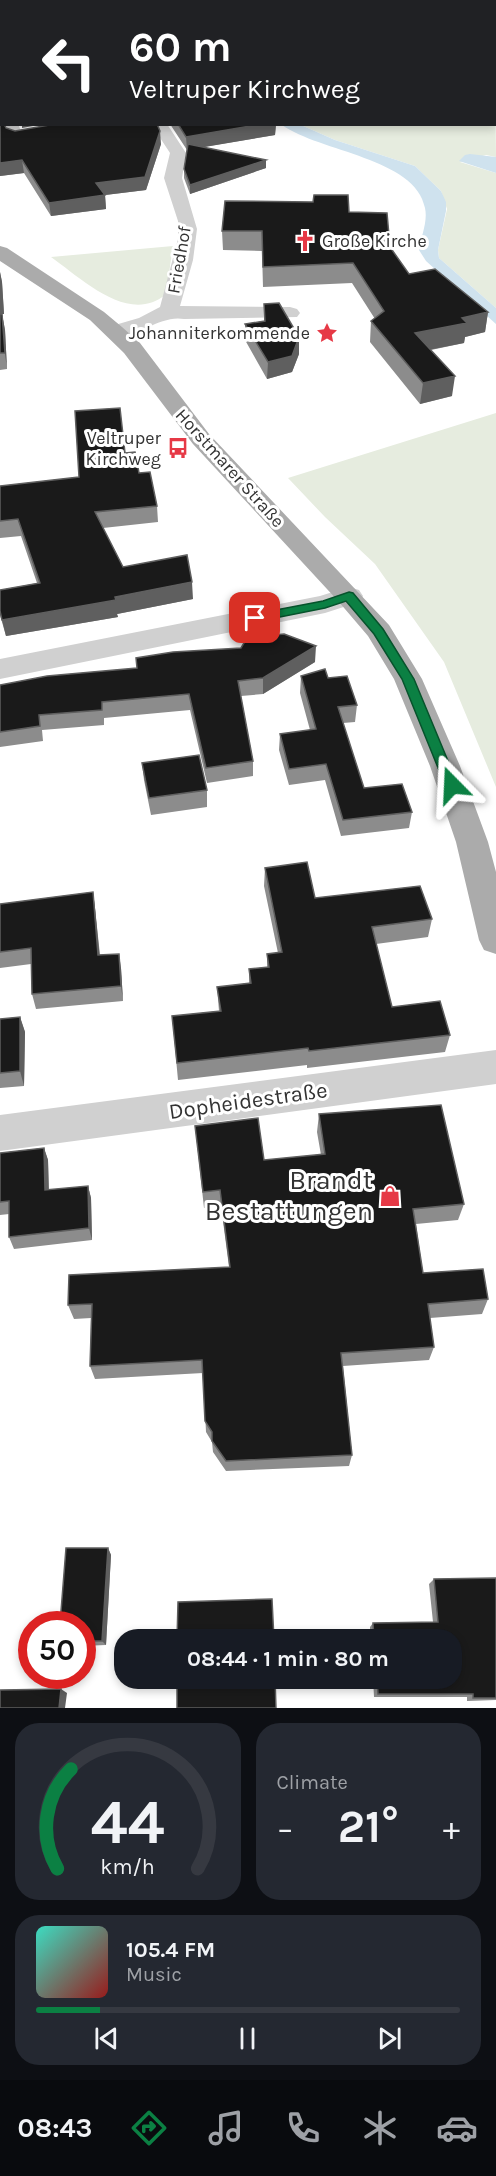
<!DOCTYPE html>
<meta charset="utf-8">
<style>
:root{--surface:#171b24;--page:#242831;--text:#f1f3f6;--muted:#9ea1a6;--line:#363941;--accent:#0b8043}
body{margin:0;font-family:Karla,sans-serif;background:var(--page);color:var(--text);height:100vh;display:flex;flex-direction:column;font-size:22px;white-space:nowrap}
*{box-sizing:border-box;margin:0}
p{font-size:20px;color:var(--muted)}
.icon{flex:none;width:33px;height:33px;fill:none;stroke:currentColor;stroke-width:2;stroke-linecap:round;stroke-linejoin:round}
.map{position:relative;height:1708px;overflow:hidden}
.details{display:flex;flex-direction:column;gap:15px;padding:15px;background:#0d0f14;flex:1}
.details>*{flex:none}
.banner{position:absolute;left:0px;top:0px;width:496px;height:126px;box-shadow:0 3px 9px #0003;background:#202124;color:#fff;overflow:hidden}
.speed{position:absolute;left:18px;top:1611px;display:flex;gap:12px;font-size:30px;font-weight:700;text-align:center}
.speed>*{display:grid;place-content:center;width:78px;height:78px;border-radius:50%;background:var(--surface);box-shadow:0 3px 9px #0003;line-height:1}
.speed .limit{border:9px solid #d22;background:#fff;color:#111}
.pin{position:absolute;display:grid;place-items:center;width:51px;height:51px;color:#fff;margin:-26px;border-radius:12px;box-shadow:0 3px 9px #0006}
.me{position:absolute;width:66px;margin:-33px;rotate:339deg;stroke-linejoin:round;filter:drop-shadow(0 0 4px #0008)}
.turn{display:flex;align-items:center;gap:21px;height:126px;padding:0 30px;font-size:27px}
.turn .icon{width:78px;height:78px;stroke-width:2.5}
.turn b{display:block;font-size:42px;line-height:51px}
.big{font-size:45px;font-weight:700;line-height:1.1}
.details .widget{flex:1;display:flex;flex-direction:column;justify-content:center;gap:9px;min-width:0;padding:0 21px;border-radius:24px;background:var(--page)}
.details .dial{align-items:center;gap:0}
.dial svg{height:156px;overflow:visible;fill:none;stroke:var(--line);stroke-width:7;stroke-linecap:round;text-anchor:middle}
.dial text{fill:var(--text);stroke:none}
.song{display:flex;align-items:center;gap:18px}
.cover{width:72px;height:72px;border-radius:9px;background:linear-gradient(135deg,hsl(170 70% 55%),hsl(0 70% 35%))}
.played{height:6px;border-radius:3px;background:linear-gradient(90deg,var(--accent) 15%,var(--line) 15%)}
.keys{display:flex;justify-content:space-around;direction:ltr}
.heat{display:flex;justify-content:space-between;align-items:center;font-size:33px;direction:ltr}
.details .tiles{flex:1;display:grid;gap:15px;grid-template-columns:1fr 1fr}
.widget:last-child{grid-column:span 2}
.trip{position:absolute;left:114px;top:1629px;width:348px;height:60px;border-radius:24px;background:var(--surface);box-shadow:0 3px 9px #0003;font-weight:700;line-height:60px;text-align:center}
.tab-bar{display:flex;height:96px;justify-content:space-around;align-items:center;background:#090b0e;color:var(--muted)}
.tab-bar .icon{width:42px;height:42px}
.tab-bar .active{color:var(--accent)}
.tab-bar b{font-size:27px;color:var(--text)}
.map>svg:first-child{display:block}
</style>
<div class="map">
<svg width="496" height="1708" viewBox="0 0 496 1708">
<rect width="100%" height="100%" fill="#fff"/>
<!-- green -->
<path fill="#e6ecdf" d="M495,65L496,157L486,155L460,162L496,173V308L439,258L438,250L447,209L441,191L415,166L335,140L301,125L495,124Z
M173,246L166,294C129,326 81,278 51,257Z
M496,413V787L444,662L375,564L325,517L288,478Z"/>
<!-- water -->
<path fill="#cfe2ee" d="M282,125H301L335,140L415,166L441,191L446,202V211L438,250L439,258L496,308V324L426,261L419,250C421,236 428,222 425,208C416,158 320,152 282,125Z
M470,154L496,157V173L459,161L465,155Z"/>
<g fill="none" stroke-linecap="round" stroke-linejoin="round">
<!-- minor -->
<path fill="#d0d0d0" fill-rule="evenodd" d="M2,124H18L21,131L59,124H98L90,129L16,142L10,140Z
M151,124H167L186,153L182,178L197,229L193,260L180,306L290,307L297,309L300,313L297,317L184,319C159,314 134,342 108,335L105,331L108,327L139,318L160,307L178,239V221L164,178L170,153Z
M349,587L359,590L363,596L359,602L325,613L0,679V659L320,596Z
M496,1050V1084L0,1151V1115Z"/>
<!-- major -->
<path fill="#ababab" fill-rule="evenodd" d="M0,246L7,248L104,312L122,327L140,343L209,434L389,625L422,679L460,766L488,842L496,872V954L484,950L479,940L456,842L430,766L394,679L368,636L339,602L193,444L124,353L90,320L0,261Z"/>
</g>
<!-- wall -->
<path fill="#8c8c8c" d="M0,0L2,2V124L6,128L15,131L161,144L146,190L105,195L106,209L51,216L24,173L0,176Z
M284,0H367V2H318Z
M496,0V43H495V2H414V1Z
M170,124H276L275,135L203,147L266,160V168L190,194L184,178V169L187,150Z
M349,212L390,247L409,274L488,312L485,332L465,337L464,343L431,350L452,396L420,404L370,342L371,321L375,319L352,283L263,287L262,251L223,250L222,231Z
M0,272L2,282L4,314H2L5,330L7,369L0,370Z
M264,304L299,354L292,372L267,379L245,340V324L264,321Z
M125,453L139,473L157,506L158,522L103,528L123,567L193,599L117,614L118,617L6,636L0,615V590L37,583L21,536L0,538V486L79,477Z
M315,662L263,694L241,696L253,761V776L207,783L190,710L104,718V725L42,730L43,741L0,747V685Z
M301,676L328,678L357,705L355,722L343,723L364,788L412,812L409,828L341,836L325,780L289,785L279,750L280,734L310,730L300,693Z
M142,763L207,790V807L151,815L144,780Z
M265,868L315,898L432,919L428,937L376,944L392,1007L450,1035L445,1052L307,1068V1065L178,1080L172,1016L219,1011L217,987L249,983V969L267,967V954L278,953L264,886Z
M93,892L95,908L100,955L121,968L123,1001L36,1009L32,994L31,964L0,968V904Z
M20,1017L25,1032L24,1086L0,1088V1019Z
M319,1114L464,1204L458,1220L416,1224L423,1273L488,1299L482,1314L430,1318L434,1347L429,1360L343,1366L352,1455L349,1466L226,1471L213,1452L212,1442L206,1432L203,1373L95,1379L90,1366L91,1318L74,1319L68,1305L229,1267L221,1206L204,1208L195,1126L264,1160L321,1155L317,1132Z
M44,1148L48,1160L49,1190L88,1186L91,1198L92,1240L14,1249L9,1237V1214L0,1215V1153Z
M108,1548L111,1555L106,1645L82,1646V1624Z
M496,1578V1700L467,1701V1697H374L373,1678H452V1640H370V1627L373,1623L433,1622L429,1584L434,1579Z"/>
<!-- shaded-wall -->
<path fill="#5f5f5f" d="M22,124H44L22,128Z
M262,124H276L275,135L187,150L186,137Z
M160,131L161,144L146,190L97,196L96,183Z
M22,160L24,173L0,176V163Z
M266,160V168L190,194V185Z
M105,195L106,209L51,216L49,203Z
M0,272L2,282L4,314H2L5,330L7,369L0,315Z
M488,312L485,332L465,337L464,343L413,353L415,333L462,318Z
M299,337V354L292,372L267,379L268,362Z
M455,376L452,396L420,404L423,383Z
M192,582L193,599L117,614L118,617L6,636L2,620Z
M316,646L315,662L263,694V678Z
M93,892L95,908L101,970L98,955Z
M119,954L121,968L123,1001L121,986Z
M20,1017L25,1032L24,1086L20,1071Z
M44,1148L48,1160L49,1203L45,1190Z
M88,1186L91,1198L92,1240L89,1228Z
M108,1548L111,1555L106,1645L102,1641Z
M61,1689L67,1693L65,1708H59Z"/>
<!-- building -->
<path fill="#1a1a1a" stroke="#5f5f5f" stroke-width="1.5" d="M0,0H228L229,2H2V50L0,45Z
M415,0H496V25H495V2H417L414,1Z
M2,55V111H0V56Z
M0,115L2,118V124H4L6,128L15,131L55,124H157L160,131L145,177L96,183L105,195L49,203L22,160L0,163Z
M178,124H262L186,137Z
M188,144L266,160L190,185L184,169Z
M314,195H348L349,212L387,213L390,247L409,274L435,269L488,312L462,318L467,323L415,333L455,376L423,383L371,321L384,311L353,263L263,267L262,231H222L225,201L313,202Z
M279,303L299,337L292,356L268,362L245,324L265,321L264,304Z
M0,314H2L5,353H0Z
M120,408L125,453L135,452L139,473L150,472L157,506L95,512L123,567L187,555L192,582L115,597L116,600L2,620L0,611V590L40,583L18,519L0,521V486L79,477L75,411Z
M284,634L316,646L263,678L238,681L253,761L206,768L189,694L102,702V710L39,715L40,726L0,732V685L47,676L137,668L136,658L173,652L241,648L247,638Z
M325,669L328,678L347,676L357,705L338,707L364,788L402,784L412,812L343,820L326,764L289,769L280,734L316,729L301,676Z
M199,755L207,790L149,798L142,763Z
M307,862L315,898L420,886L432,919L372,927L392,1007L440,1001L450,1035L309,1051L308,1048L177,1063L172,1016L221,1011L217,987L251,983L249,969L269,967L267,954L282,952L265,868Z
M93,892L98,955L119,954L121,986L32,994L31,948L0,952V904Z
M20,1017V1071L0,1073V1019Z
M441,1105L464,1204L413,1209L423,1273L483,1269L488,1299L428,1304L434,1347L341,1353L352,1455L226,1461L212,1441V1432L205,1421L202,1360L90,1366L92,1304L68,1305L69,1275L230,1267L220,1190L203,1192L195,1126L258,1118L264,1160L325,1154L319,1114Z
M44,1148L45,1190L88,1186L89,1228L9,1237V1201L0,1202V1153Z
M66,1548H108L102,1641H82V1624H60Z
M496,1578V1698H473V1694H378L377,1678H452V1640H374L373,1623L438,1622L434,1579Z
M272,1599L274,1640H177L178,1602Z
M177,1678H275L276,1708H177Z
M61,1689L59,1708H0V1690Z"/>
<!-- route -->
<path fill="#0b8043" stroke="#07532c" stroke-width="1.5" d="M349,592L353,593L383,629L414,679L458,785L456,789L452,790L445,785L402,679L374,634L346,601L325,608L255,622L249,618L255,614L323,601Z"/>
<!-- icons -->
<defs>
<symbol id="church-bare" viewBox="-9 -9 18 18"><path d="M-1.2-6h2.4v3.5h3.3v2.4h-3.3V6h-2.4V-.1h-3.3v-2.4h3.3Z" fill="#e63946" stroke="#fff" stroke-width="2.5" paint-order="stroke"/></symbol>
<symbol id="sight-bare" viewBox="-9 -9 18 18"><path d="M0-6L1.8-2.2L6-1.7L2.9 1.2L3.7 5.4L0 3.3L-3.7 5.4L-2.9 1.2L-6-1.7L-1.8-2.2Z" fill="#e63946" stroke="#fff" stroke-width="2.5" paint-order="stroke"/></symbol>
<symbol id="bus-bare" viewBox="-9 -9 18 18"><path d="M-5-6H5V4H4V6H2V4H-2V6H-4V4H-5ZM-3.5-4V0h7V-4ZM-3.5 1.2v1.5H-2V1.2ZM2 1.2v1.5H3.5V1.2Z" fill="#e63946" stroke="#fff" stroke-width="2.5" paint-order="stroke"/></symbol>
<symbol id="shop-bare" viewBox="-9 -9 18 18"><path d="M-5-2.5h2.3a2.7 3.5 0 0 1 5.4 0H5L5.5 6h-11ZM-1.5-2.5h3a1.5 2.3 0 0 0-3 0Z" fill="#e63946" stroke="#fff" stroke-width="2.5" paint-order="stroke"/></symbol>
</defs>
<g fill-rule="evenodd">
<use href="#church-bare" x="290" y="226" width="30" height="30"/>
<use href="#sight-bare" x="312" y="318" width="30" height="30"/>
<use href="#bus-bare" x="163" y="433" width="30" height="30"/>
<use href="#shop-bare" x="375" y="1181" width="30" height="30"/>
</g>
<g text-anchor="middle" stroke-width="6" stroke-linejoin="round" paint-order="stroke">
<!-- far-poi labels -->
<g font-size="18" fill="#333" stroke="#fff" text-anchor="end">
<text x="322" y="247" text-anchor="start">Große Kirche</text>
<text x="310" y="339">Johanniterkommende</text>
<text x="161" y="444">Veltruper<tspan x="161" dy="21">Kirchweg</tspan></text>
</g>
<!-- far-street labels -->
<g font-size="18" fill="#333" stroke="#fff">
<text transform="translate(179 260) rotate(-80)" y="6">Friedhof</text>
<text transform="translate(230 468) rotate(48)" y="6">Horstmarer Straße</text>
</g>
<!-- street labels -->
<g font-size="22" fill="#333" stroke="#fff">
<text transform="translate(248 1100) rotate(-8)" y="8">Dopheidestraße</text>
</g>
<!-- near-poi labels -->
<g font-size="27" fill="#333" stroke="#fff" text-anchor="end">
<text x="373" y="1189">Brandt<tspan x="373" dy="31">Bestattungen</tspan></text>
</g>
</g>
</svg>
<div class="speed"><div class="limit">50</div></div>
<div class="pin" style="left:255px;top:618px;background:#d93025"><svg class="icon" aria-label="arrive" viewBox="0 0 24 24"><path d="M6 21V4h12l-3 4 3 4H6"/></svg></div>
<svg class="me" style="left:452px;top:785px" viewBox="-20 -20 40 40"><path d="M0-17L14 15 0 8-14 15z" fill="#0b8043" stroke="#fff" stroke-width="4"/></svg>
<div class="trip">08:44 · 1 min · 80 m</div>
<div class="banner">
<div class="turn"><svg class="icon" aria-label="left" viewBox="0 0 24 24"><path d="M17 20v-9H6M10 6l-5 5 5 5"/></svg><div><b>60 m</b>Veltruper Kirchweg</div></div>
</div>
</div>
<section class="details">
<div class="tiles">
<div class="widget dial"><svg viewBox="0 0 100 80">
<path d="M14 69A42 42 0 1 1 86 69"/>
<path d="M14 69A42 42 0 0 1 21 18" stroke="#0b8043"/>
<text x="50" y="56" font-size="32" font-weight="700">44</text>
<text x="50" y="72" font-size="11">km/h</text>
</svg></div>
<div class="widget"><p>Climate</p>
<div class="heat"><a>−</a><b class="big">21°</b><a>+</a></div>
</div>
<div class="widget">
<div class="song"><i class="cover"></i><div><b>105.4 FM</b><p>Music</p></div></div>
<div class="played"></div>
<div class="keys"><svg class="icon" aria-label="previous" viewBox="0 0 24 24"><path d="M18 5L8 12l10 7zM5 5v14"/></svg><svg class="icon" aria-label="pause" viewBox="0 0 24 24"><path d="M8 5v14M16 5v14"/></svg><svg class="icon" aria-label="next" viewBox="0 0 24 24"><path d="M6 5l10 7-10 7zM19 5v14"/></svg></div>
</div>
</div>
</section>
<nav class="tab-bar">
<b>08:43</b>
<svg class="icon active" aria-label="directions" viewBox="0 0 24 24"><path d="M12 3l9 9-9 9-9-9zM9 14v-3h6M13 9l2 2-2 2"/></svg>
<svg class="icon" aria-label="music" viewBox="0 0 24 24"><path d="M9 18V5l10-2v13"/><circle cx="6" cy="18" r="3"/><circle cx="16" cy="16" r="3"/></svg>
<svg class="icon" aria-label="phone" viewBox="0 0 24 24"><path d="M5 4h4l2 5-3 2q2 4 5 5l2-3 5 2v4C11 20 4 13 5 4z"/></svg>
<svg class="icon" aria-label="climate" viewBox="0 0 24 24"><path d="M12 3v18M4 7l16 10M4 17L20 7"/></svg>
<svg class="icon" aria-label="car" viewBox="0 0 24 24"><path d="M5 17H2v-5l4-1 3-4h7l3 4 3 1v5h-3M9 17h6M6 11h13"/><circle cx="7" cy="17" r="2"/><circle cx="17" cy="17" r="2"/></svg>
</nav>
